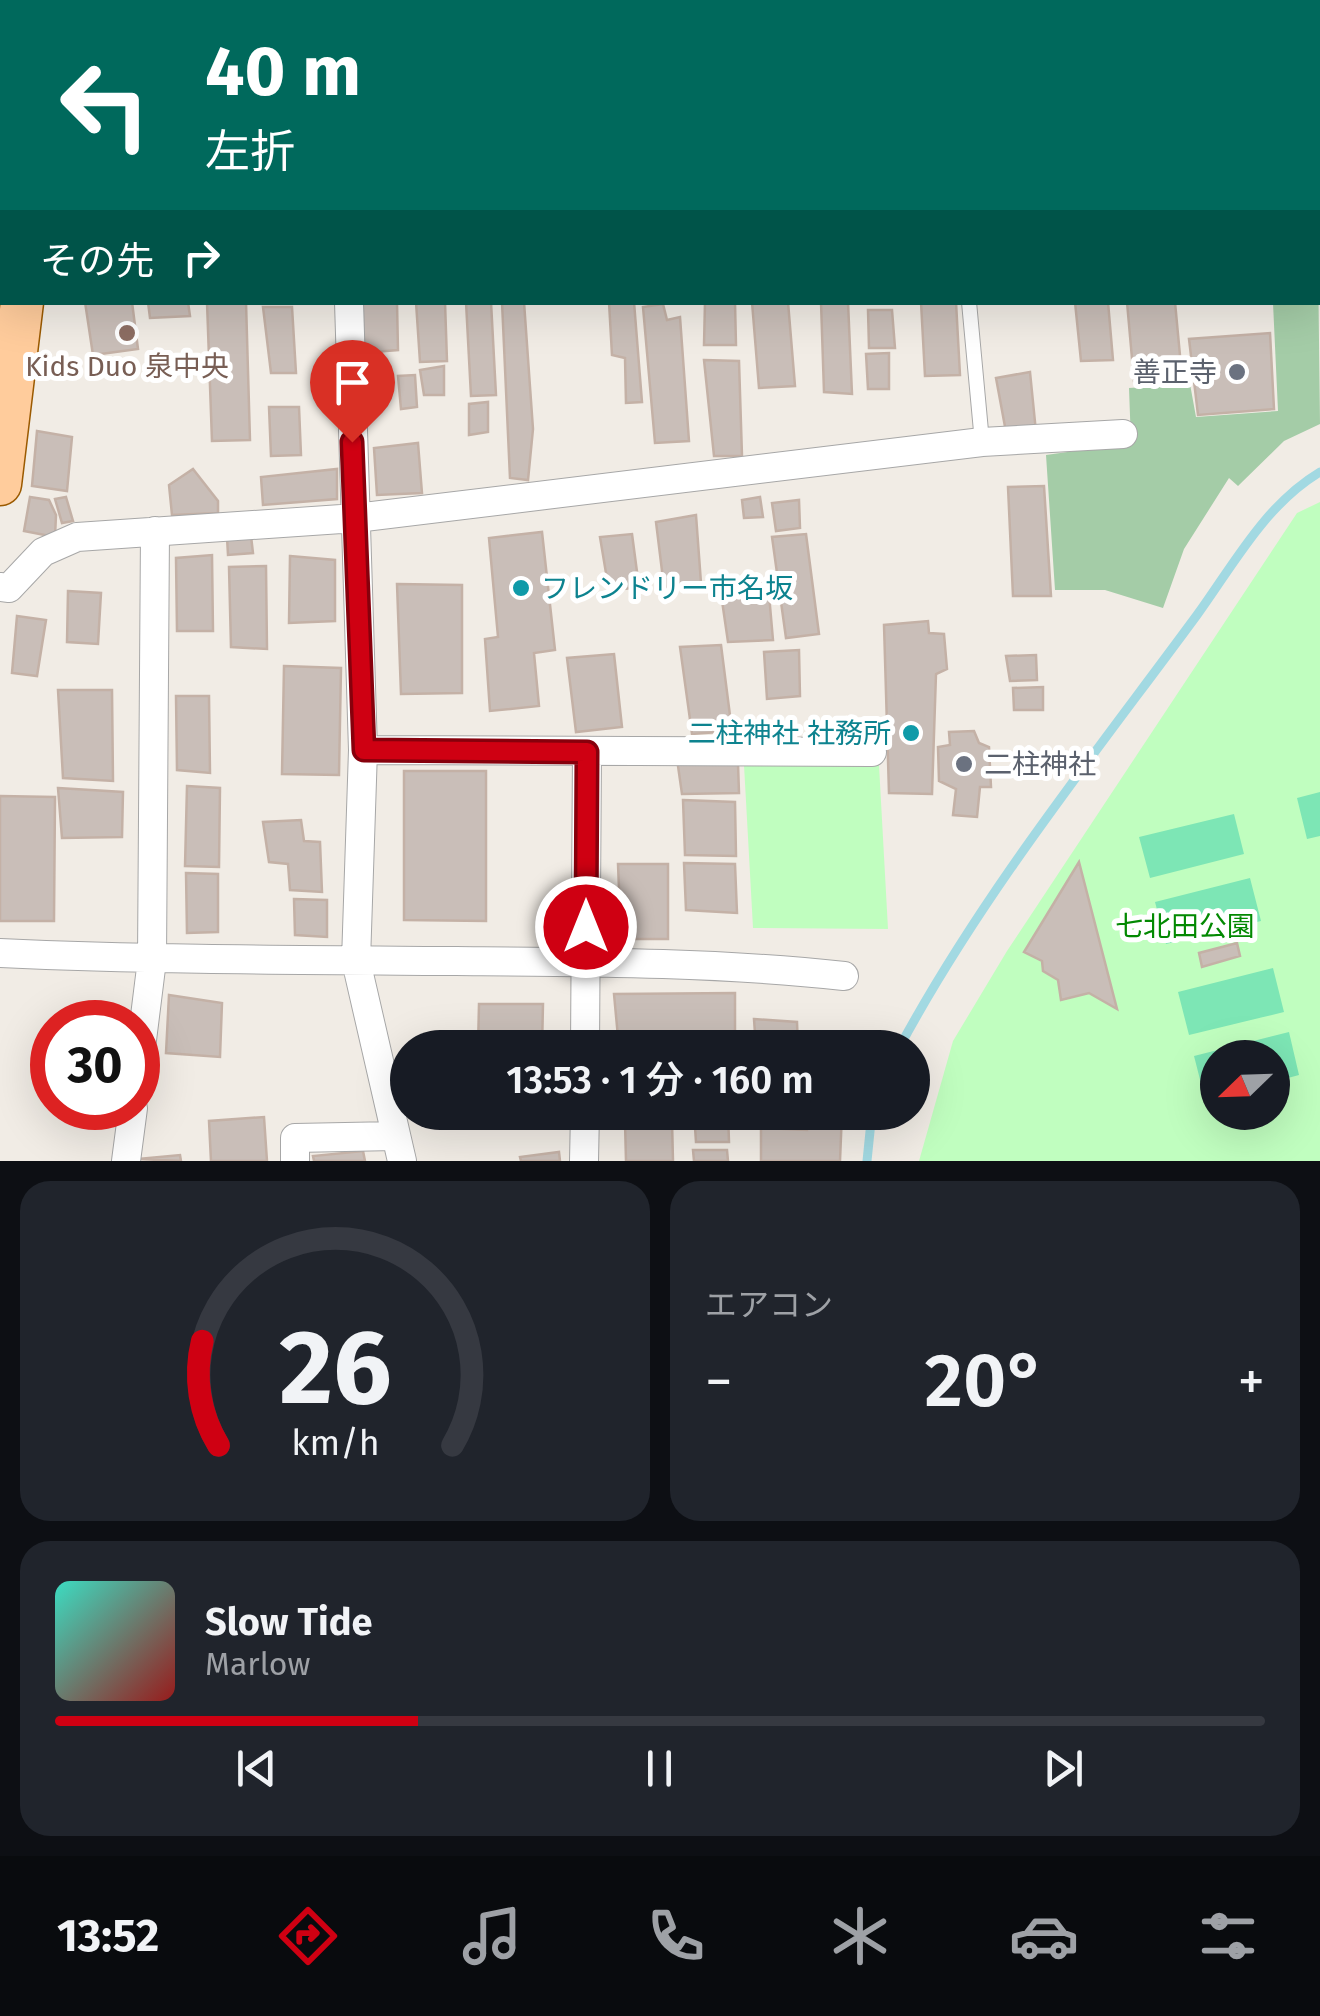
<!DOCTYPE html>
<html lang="ja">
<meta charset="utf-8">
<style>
:root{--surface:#171b24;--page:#20242c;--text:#f1f3f6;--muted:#9ea1a6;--line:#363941;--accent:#cf0012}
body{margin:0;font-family:"Fira Sans","Noto Sans JP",sans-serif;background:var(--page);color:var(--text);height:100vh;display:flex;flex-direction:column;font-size:38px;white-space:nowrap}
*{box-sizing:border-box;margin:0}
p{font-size:32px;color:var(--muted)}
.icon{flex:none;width:55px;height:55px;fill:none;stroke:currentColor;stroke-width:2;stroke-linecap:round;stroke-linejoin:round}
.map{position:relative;height:1161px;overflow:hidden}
.side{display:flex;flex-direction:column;gap:20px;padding:20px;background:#0d0f14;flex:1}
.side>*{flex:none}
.hud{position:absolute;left:0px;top:0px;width:1320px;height:305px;box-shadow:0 10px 40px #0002;background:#00695c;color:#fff;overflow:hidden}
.needle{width:65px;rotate:247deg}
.fabs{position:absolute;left:1200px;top:1040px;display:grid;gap:20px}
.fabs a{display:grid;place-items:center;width:90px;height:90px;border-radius:50%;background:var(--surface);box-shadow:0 10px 40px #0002;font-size:50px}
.speed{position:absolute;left:30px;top:1000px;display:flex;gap:20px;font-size:50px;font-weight:700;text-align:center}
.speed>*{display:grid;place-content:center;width:130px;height:130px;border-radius:50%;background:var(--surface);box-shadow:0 10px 40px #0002;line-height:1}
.speed .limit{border:15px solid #d22;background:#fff;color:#111}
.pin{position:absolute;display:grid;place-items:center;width:85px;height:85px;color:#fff;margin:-102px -42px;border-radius:50% 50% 50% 0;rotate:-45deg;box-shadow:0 0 10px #0007}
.pin .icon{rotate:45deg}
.me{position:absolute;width:110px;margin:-55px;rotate:0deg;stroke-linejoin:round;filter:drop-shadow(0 0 8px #0008)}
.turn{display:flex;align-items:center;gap:35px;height:210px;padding:0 40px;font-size:45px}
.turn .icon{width:130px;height:130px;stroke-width:2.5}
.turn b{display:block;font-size:70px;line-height:85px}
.then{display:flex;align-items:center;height:95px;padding:0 40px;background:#0003;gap:20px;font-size:38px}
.big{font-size:75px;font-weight:600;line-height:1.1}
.side .tile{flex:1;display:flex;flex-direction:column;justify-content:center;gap:15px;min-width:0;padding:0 35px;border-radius:30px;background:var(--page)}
.side .dial{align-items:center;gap:0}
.dial svg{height:260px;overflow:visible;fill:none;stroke:var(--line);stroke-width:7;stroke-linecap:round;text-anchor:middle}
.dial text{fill:var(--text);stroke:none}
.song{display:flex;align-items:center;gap:30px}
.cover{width:120px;height:120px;border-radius:15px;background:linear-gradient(135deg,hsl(170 70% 55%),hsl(0 70% 35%))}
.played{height:10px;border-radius:5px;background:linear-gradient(90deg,var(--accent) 30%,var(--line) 30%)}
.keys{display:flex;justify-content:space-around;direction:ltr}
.heat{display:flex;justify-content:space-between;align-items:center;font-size:55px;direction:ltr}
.side .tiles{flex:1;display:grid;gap:20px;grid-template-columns:1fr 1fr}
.tile:last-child{grid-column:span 2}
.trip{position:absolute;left:390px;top:1030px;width:540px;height:100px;border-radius:50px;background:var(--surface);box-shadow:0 10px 40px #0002;font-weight:600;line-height:100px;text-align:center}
.tab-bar{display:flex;height:160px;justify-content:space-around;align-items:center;background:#090b0e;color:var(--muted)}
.tab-bar .icon{width:70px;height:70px}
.tab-bar .active{color:var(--accent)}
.tab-bar b{font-size:45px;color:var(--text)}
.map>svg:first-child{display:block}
</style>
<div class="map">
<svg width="1320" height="1161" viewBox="0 0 1320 1161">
<rect width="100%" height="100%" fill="#f1ece5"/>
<!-- cemetery -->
<path fill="#a4cca7" d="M1318,257L1320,424L1284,441L1238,486L1229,478L1184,549L1163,608L1105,590H1055L1046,455L1131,443L1129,388L1190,384L1196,417L1278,411L1273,303L1318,302Z"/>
<!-- park -->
<path fill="#c0febf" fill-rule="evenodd" d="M1320,502V1161H919L953,1041L1007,951L1297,513ZM1218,1058H1272V1112H1218Z
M744,765H879L888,929L753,928Z"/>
<!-- pitch -->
<path fill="#7de6b5" d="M1320,792V836L1307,839L1297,798Z
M1234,814L1244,854L1150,878L1139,837Z
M1250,878L1261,921L1166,944L1155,902Z
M1273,968L1284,1012L1189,1035L1178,992Z
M1289,1032L1299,1075L1273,1082L1272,1058H1218L1217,1095L1205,1099L1194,1056Z"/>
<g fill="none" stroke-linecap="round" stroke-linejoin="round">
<!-- stream -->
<path stroke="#a2d9e2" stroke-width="9" d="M899,1048C982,894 1094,755 1197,615C1234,564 1265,505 1320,472
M867,1161L872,1112"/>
</g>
<!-- building -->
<path fill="#c9beb8" stroke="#c4b1a6" stroke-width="2.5" d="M648,0H692V2H649Z
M1159,0H1198V2H1159Z
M85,302H132L138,349L93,355Z
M148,302H188L190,316L150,318Z
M207,302H246L250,440L212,441Z
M397,302L398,350L362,353L360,303Z
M416,302H445L447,361L420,362Z
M466,302H491L496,395L471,396Z
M502,302H524L533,429L528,480L510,478Z
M609,302H634L642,402L626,403L625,358L612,355Z
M705,302H735L736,345H704Z
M752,302H788L795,386L759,388Z
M821,302H848L852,394L824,392Z
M921,302H956L960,375L925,376Z
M1075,302H1108L1113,360L1081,361Z
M1127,302H1175L1182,377L1134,381Z
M663,304L667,320L680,317L689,441L655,443L643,307Z
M263,307H292L296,373H271Z
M868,310H892L895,348H869Z
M1270,333L1274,409L1198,415L1189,339Z
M889,353V389H868L866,354Z
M704,360L739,361L742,456H714Z
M444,366V395H424L420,370Z
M1030,372L1036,432H1006L996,378Z
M415,375L417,407L401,409L398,376Z
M488,402V432L469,435V404Z
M269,407H299L301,455L271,456Z
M37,431L72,437L67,491L32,486Z
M418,443L422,493L377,495L374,448Z
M193,469L218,501V513L172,515L169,485Z
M337,469V499L263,505L261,477Z
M1044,486L1051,596H1013L1008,487Z
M30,497L49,500L56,515L55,537L24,531Z
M66,497L73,521L62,523L55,499Z
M760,497L763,517L744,518L742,500Z
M799,500L800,528L776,531L772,503Z
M696,515L701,583L664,587L656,522Z
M542,532L555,650L534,653L539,706L490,711L485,639L498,637L489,538Z
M632,534L639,587L609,591L600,537Z
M806,534L819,634L786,638L772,537Z
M251,536L253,553L228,555L227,537Z
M212,555L213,631H177L176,558Z
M290,556L335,560V621L289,623Z
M266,566L267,649L231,647L229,567Z
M768,583L773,640L728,642L720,587Z
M397,584L462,585V693L401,694Z
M68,591L101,593L98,644L67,642Z
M17,616L46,620L37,676L12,673Z
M928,621L929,633L944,634L947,669L936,674L932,794L889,793L884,625Z
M721,645L732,731L692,734L680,647Z
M799,650L800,696L767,699L764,652Z
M614,654L622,727L576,732L567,658Z
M1036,655L1037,680L1010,681L1006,656Z
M284,666L341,668L339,775L282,774Z
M1043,687V710H1014L1013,688Z
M58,690H112L113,781L63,778Z
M176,696H209L210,773L177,770Z
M974,731L979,743L989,747L991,787H980L977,817L953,815L956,789L939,781L938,747L950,745L949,732Z
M677,759L738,763L739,793L682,794Z
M404,771H486V921L404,920Z
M187,786L220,788L219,867L185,866Z
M58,788L123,792L122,837L62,838Z
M0,796L55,797L54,921H0Z
M683,800L735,802L736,856L685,855Z
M301,820L304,841L320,842L322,892L290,890L288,864L269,862L263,822Z
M1079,862L1117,1009L1089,993L1061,1000L1058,980L1043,971L1042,961L1024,952Z
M684,863L735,864L737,913L686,910Z
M618,864H668V939H621Z
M186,873L218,874V932L187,933Z
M294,899L327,900V937L295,935Z
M1237,943L1240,956L1202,967L1199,953Z
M735,993V1039L725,1048H619L614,994Z
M169,995L222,1003L220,1057L166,1053Z
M479,1004H543L542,1048H478Z
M754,1019L797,1022L798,1048H756Z
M477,1112H569V1121L477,1120Z
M616,1112H661V1114L616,1117Z
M694,1112H728L729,1142H696Z
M760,1112H802L803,1117L760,1116Z
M808,1112H842L840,1161H761V1128L807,1130Z
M264,1117L267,1161H211L209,1121Z
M672,1121L673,1161H626L625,1122Z
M693,1150H727L728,1161H694Z
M363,1151L365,1161H314L313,1156Z
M559,1152L560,1161H521L520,1157Z
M180,1155L181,1161L138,1159Z"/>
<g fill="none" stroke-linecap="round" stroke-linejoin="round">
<defs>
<path id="lane" d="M1125,0L1126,2
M969,302L982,442"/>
<path id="street" d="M577,0V2
M350,2V0
M349,302L363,750L356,961L402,1161
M0,587L9,588L43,552L77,537L356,518L982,442L1123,434
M363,750L872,752
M0,953C152,960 304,960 456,961C586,962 715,962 844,976
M585,1048L587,752
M138,1072L152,960L155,531
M126,1161L133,1108
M295,1161V1138L395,1136
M584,1161L585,1112"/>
<path id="secondary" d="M1318,102H1320
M0,173H2"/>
<path id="primary" d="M25,2V0
M60,2V0
M0,216L2,196
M0,484L22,302"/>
</defs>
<!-- lane casing -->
<use href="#lane" stroke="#a7a7a7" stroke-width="16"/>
<!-- street casing -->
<use href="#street" stroke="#a7a7a7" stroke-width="30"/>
<!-- secondary casing -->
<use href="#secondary" stroke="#7a7d00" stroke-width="40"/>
<!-- primary casing -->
<use href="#primary" stroke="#9b5a00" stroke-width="45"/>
<!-- lane -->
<use href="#lane" stroke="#fff" stroke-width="14"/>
<!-- street -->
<use href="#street" stroke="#fff" stroke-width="28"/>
<!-- secondary -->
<use href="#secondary" stroke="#fffcb5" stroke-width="38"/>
<!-- primary -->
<use href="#primary" stroke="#ffcc9c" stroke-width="42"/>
</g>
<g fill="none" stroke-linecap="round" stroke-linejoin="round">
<defs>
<path id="route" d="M352,442L364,750L587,752L586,927"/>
</defs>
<!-- route casing -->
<use href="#route" stroke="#87000c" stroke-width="25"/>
<!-- route -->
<use href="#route" stroke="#cf0012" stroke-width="18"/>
</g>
<!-- markers -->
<circle fill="#8d6e63" stroke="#fff" stroke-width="4" cx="127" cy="333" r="10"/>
<g fill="#6b7280" stroke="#fff" stroke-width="4">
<circle cx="1237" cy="372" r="10"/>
<circle cx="964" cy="764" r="10"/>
</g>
<g fill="#0f9aa8" stroke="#fff" stroke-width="4">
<circle cx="521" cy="588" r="10"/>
<circle cx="911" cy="733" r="10"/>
</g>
<g text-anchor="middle" stroke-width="10" stroke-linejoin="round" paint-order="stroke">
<!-- education labels -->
<g font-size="28" fill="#785e54" stroke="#fff">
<text x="127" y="376">Kids Duo 泉中央</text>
</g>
<!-- worship labels -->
<g font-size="28" fill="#5b616d" stroke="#fff" text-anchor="end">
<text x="1217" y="382">善正寺</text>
<text x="984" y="774" text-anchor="start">二柱神社</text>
</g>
<!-- culture labels -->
<g font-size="28" fill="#0d838f" stroke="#fff" text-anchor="start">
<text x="541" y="598">フレンドリー市名坂</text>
<text x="891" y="743" text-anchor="end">二柱神社 社務所</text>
</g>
<!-- park labels -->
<g font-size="28" fill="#038902" stroke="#fff">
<text x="1185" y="936">七北田公園</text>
</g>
</g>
</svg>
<div class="fabs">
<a><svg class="needle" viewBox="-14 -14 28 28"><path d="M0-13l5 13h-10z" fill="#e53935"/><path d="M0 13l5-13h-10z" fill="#9ea1a6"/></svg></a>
</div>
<div class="speed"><div class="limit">30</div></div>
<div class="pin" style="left:352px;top:442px;background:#d93025"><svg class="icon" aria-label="arrive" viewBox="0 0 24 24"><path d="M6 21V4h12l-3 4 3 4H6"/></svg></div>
<svg class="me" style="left:586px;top:927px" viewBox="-20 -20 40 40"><circle r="17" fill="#cf0012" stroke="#fff" stroke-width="3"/><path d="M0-11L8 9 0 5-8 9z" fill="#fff"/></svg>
<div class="trip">13:53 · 1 分 · 160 m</div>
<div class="hud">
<div class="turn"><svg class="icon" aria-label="left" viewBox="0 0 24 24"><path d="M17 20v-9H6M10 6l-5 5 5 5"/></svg><div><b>40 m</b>左折</div></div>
<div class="then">その先<svg class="icon" aria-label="right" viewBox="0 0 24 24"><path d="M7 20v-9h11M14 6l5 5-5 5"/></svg></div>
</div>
</div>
<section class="side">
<div class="tiles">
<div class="tile dial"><svg viewBox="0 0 100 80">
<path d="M14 69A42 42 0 1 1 86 69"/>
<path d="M14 69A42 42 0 0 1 9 37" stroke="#cf0012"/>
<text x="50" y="56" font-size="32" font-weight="700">26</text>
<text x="50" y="72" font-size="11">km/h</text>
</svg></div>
<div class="tile"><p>エアコン</p>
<div class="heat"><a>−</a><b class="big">20°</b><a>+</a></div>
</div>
<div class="tile">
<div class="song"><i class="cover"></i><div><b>Slow Tide</b><p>Marlow</p></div></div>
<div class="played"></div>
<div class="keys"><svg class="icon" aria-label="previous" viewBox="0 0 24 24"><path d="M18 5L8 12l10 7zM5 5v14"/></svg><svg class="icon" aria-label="pause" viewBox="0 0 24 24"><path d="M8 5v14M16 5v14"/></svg><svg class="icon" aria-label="next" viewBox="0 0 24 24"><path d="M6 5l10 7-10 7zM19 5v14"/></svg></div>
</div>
</div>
</section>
<nav class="tab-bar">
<b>13:52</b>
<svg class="icon active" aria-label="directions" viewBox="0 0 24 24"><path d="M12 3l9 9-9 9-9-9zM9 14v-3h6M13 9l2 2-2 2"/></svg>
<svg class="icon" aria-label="music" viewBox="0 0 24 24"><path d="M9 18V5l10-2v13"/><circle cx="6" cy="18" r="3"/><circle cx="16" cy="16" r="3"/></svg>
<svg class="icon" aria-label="phone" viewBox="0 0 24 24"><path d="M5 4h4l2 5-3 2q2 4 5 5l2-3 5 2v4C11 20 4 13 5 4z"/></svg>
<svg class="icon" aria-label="climate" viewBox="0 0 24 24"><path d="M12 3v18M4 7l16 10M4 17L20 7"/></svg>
<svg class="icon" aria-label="car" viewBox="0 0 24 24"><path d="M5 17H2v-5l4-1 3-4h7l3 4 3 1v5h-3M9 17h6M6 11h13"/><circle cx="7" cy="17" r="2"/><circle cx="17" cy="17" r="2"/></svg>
<svg class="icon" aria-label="filters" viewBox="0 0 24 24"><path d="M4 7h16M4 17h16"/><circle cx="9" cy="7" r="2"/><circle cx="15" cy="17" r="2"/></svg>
</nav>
